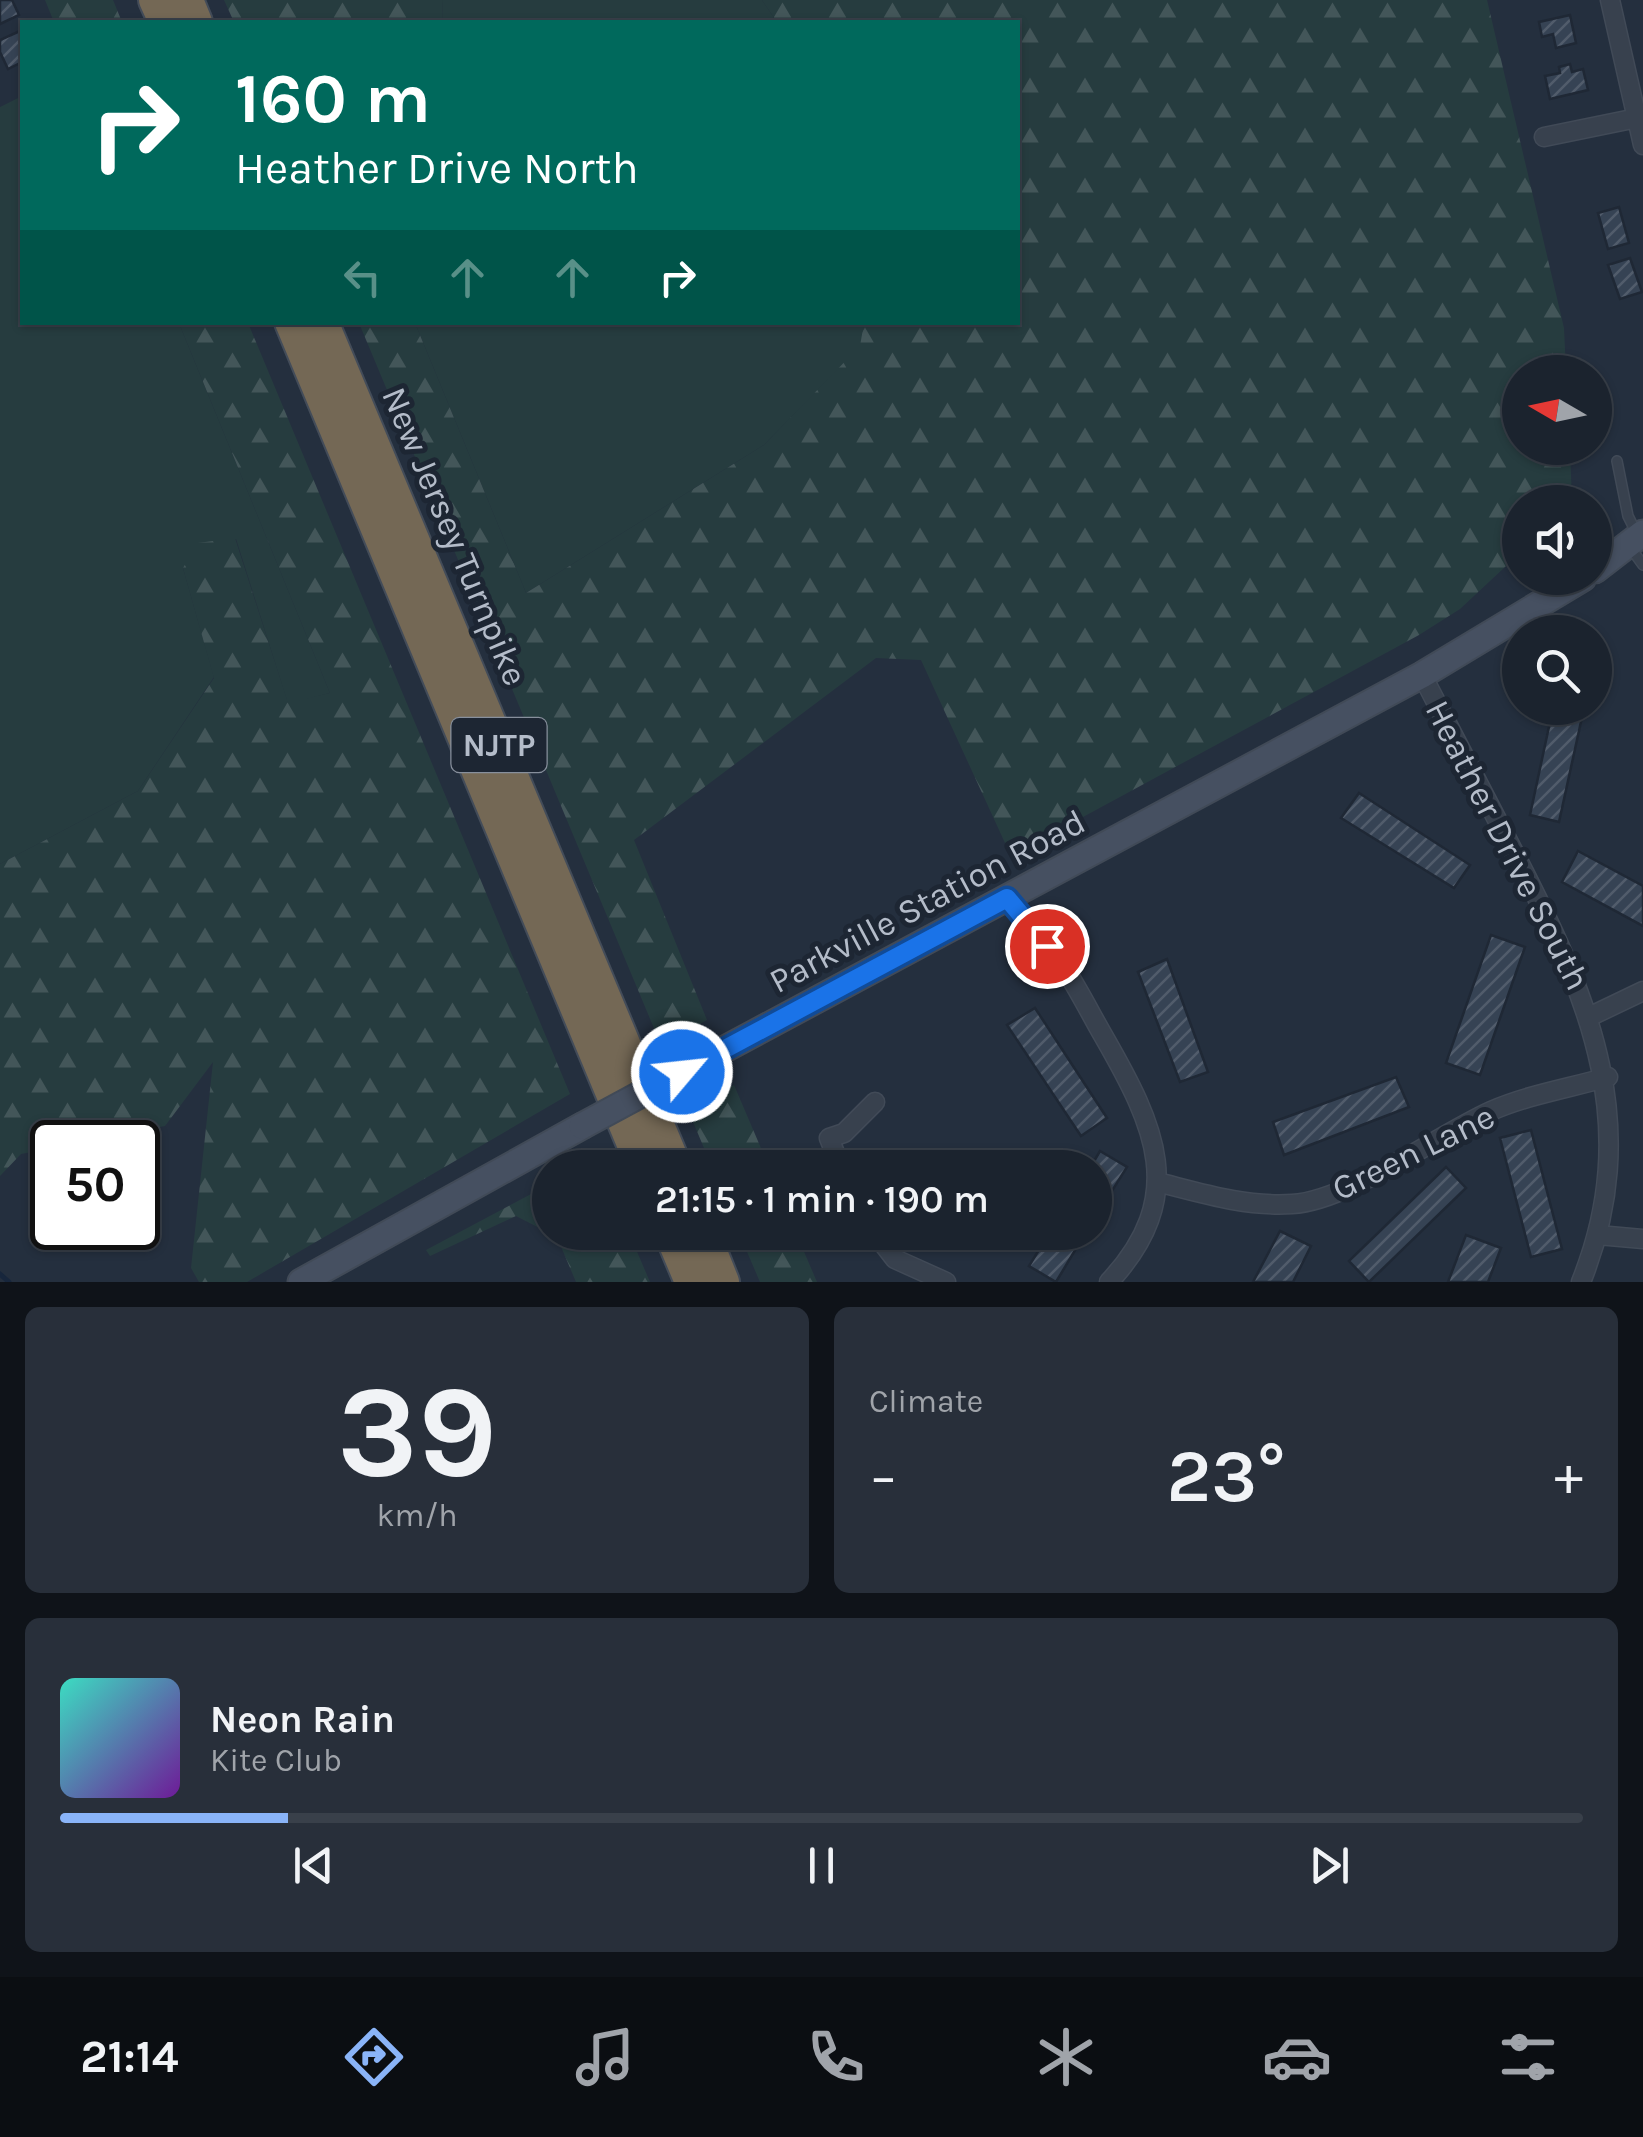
<!DOCTYPE html>
<meta charset="utf-8">
<style>
:root{--surface:#1b232e;--page:#282f3a;--text:#f1f3f6;--muted:#a0a4aa;--line:#39404a;--accent:#8ab4f8}
body{margin:0;font-family:Karla,sans-serif;background:var(--page);color:var(--text);height:100vh;display:flex;flex-direction:column;font-size:38px;white-space:nowrap}
*{box-sizing:border-box;margin:0}
p{font-size:32px;color:var(--muted)}
.icon{flex:none;width:55px;height:55px;fill:none;stroke:currentColor;stroke-width:2;stroke-linecap:round;stroke-linejoin:round}
.map{position:relative;height:1282px;overflow:hidden}
.details{display:flex;flex-direction:column;gap:25px;padding:25px;background:#0f1319;flex:1}
.details>*{flex:none}
.guide{position:absolute;left:20px;top:20px;width:1000px;height:305px;border-radius:0px;box-shadow:0 2px 8px #0004,0 0 0 2px var(--line);background:#00695c;color:#fff;overflow:hidden}
.needle{width:65px;rotate:279deg}
.buttons{position:absolute;left:1502px;top:355px;display:grid;gap:20px}
.buttons a{display:grid;place-items:center;width:110px;height:110px;border-radius:50%;background:var(--surface);box-shadow:0 2px 8px #0004,0 0 0 2px var(--line);font-size:50px}
.speed{position:absolute;left:30px;top:1120px;display:flex;gap:20px;font-size:50px;font-weight:700;text-align:center}
.speed>*{display:grid;place-content:center;width:130px;height:130px;border-radius:50%;background:var(--surface);box-shadow:0 2px 8px #0004,0 0 0 2px var(--line);line-height:1}
.speed .limit{border:5px solid #111;border-radius:15px;background:#fff;color:#111}
.pin{position:absolute;display:grid;place-items:center;width:85px;height:85px;color:#fff;margin:-42px;border:5px solid #fff;border-radius:50%;box-shadow:0 2px 10px #0007}
.me{position:absolute;width:110px;margin:-55px;rotate:62deg;stroke-linejoin:round;filter:drop-shadow(0 0 8px #0008)}
.turn{display:flex;align-items:center;gap:35px;height:210px;padding:0 50px;font-size:45px}
.turn .icon{width:130px;height:130px;stroke-width:2.5}
.turn b{display:block;font-size:70px;line-height:85px}
.lanes{display:flex;align-items:center;height:95px;padding:0 50px;background:#0003;justify-content:center;gap:50px;direction:ltr}
.lanes .off{opacity:.35}
.big{font-size:75px;font-weight:600;line-height:1.1}
.details .card{flex:1;display:flex;flex-direction:column;justify-content:center;gap:15px;min-width:0;padding:0 35px;border-radius:15px;background:var(--page)}
.details .dial{align-items:center;gap:0}
.dial b{font-size:130px;line-height:1}
.song{display:flex;align-items:center;gap:30px}
.cover{width:120px;height:120px;border-radius:15px;background:linear-gradient(135deg,hsl(170 70% 55%),hsl(280 70% 35%))}
.played{height:10px;border-radius:5px;background:linear-gradient(90deg,var(--accent) 15%,var(--line) 15%)}
.keys{display:flex;justify-content:space-around;direction:ltr}
.heat{display:flex;justify-content:space-between;align-items:center;font-size:55px;direction:ltr}
.details .tiles{flex:1;display:grid;gap:25px;grid-template-columns:1fr 1fr}
.card:last-child{grid-column:span 2}
.trip{position:absolute;left:532px;top:1150px;width:580px;height:100px;border-radius:50px;background:var(--surface);box-shadow:0 2px 8px #0004,0 0 0 2px var(--line);font-weight:600;line-height:100px;text-align:center}
.tab-bar{display:flex;height:160px;justify-content:space-around;align-items:center;background:#0b0e12;color:var(--muted)}
.tab-bar .icon{width:70px;height:70px}
.tab-bar .active{color:var(--accent)}
.tab-bar b{font-size:45px;color:var(--text)}
.map>svg:first-child{display:block}
</style>
<div class="map">
<svg width="1643" height="1282" viewBox="0 0 1643 1282">
<defs>
<pattern id="forest-firs" width="22" height="20" patternUnits="userSpaceOnUse" patternTransform="scale(2.5)"><rect width="22" height="20" fill="#263c3f"/><path d="M5 1l3.5 6h-7zM16 11l3.5 6h-7z" fill="#435659"/></pattern>
<pattern id="building-hatch" width="6" height="6" patternUnits="userSpaceOnUse" patternTransform="scale(2.5)"><rect width="6" height="6" fill="#364354"/><path d="M-1 1l2-2M0 6l6-6M5 7l2-2" fill="none" stroke="#515c6b"/></pattern>
</defs>
<rect width="100%" height="100%" fill="#242f3e"/>
<!-- green -->
<path fill="#263c3f" d="M442,0H762L777,22H443Z
M22,96V322L179,323L330,693L288,704L236,539L183,568L214,677L138,791L0,864V107Z
M415,323H864L861,346L764,445L526,593Z"/>
<!-- forest -->
<path fill="url(#forest-firs)" d="M45,0H113L122,22H54Z
M224,0H442L443,22H234Z
M762,0H1487L1564,328L1566,372H1520V448H1570L1572,502H1520V553L1460,609L1419,635L1011,856L921,660L876,658L634,840L707,1020L661,1045L359,323H415L526,593L764,445L860,346L864,323L1018,322V22H777Z
M179,323H248L570,1094L247,1282H199L191,1268L213,1062L165,1126L79,1142H52V1148L21,1154L0,1176V864L138,791L214,678L183,568L198,543L235,538L288,703L330,693Z
M734,1085L769,1167H712L688,1110Z
M550,1184V1232L629,1233L650,1282H576L557,1237L516,1216L430,1256L426,1250Z
M739,1233H796L817,1282H760Z"/>
<g fill="none" stroke-linecap="round" stroke-linejoin="round">
<!-- stream -->
<path stroke="#17263c" stroke-width="5" d="M0,1274L9,1282"/>
</g>
<!-- building -->
<path fill="url(#building-hatch)" stroke="#1f2835" stroke-width="2.5" d="M0,0H12L19,15L0,24Z
M1570,15L1576,43L1556,48L1553,34L1542,37L1539,22Z
M22,30V62L8,69L0,52V40Z
M1570,64L1572,72L1583,69L1588,90L1550,99L1545,76L1560,73L1559,67Z
M1619,207L1629,243L1608,249L1598,213Z
M1630,258L1642,292L1620,299L1608,265Z
M1553,708H1584L1559,822L1530,815Z
M1359,793L1470,865L1454,888L1341,818Z
M1578,851L1643,886V926L1562,882Z
M1491,935L1525,947L1480,1075L1446,1063Z
M1167,959L1208,1072L1180,1082L1138,972Z
M1035,1008L1107,1118L1081,1136L1007,1025Z
M1396,1077L1409,1107L1284,1155L1273,1122Z
M1531,1130L1562,1249L1531,1257L1500,1138Z
M1100,1151L1127,1167L1095,1218V1168H1090Z
M1446,1167L1466,1188L1369,1282L1349,1261Z
M1280,1231L1311,1246L1293,1282H1253Z
M1050,1232H1086L1056,1282L1029,1266Z
M1466,1235L1501,1248L1488,1282H1448Z"/>
<g fill="none" stroke-linecap="round" stroke-linejoin="round">
<defs>
<path id="lane" d="M1617,461L1628,516L1637,534
M1630,547L1643,565"/>
<path id="street" d="M1610,0L1643,145
M1544,137L1637,118
M1422,675C1455,738 1487,801 1520,864C1591,1002 1643,1128 1581,1282
M1007,898C1025,919 1045,940 1061,963C1077,986 1090,1013 1104,1037C1155,1126 1189,1196 1109,1282
M1593,1015L1643,991
M841,1168L829,1138L844,1133L875,1102
M1157,1182C1201,1193 1245,1207 1292,1204C1348,1201 1436,1136 1491,1111C1527,1095 1570,1088 1608,1077
M874,1232L895,1259L946,1282
M1598,1235L1643,1239"/>
<path id="secondary" d="M1595,570L1643,533
M682,1072L1422,675L1583,578
M301,1282L582,1126"/>
<path id="highway" d="M155,0L165,22
M187,0L196,22
M291,322L643,1168
M322,322L676,1168
M670,1232L691,1282
M703,1232L723,1282"/>
</defs>
<!-- lane casing -->
<use href="#lane" stroke="#414a57" stroke-width="12"/>
<!-- street casing -->
<use href="#street" stroke="#414a57" stroke-width="21"/>
<!-- secondary casing -->
<use href="#secondary" stroke="#414a57" stroke-width="29"/>
<!-- highway casing -->
<use href="#highway" stroke="#434c59" stroke-width="36"/>
<!-- lane -->
<use href="#lane" stroke="#38414e" stroke-width="9"/>
<!-- street -->
<use href="#street" stroke="#38414e" stroke-width="18"/>
<!-- secondary -->
<use href="#secondary" stroke="#465061" stroke-width="25"/>
<!-- highway -->
<use href="#highway" stroke="#746855" stroke-width="32"/>
<defs>
<path id="secondary-bridge" d="M582,1126L682,1072"/>
</defs>
<!-- secondary-bridge casing -->
<use href="#secondary-bridge" stroke="#414a57" stroke-width="29" stroke-linecap="butt"/>
<!-- secondary-bridge -->
<use href="#secondary-bridge" stroke="#465061" stroke-width="25"/>
</g>
<g fill="none" stroke-linecap="round" stroke-linejoin="round">
<defs>
<path id="route" d="M682,1072L1007,898L1047,946"/>
</defs>
<!-- route casing -->
<use href="#route" stroke="#114b97" stroke-width="25"/>
<!-- route -->
<use href="#route" stroke="#1a73e8" stroke-width="18"/>
</g>
<g text-anchor="middle" stroke-width="10" stroke-linejoin="round" paint-order="stroke">
<!-- shield labels -->
<rect fill="#1d2633" stroke="#878f9c" stroke-width="2.5" x="451.5" y="718" width="95" height="54" rx="8"/>
<g font-size="32" font-weight="bold" fill="#b4bcc9">
<text x="499" y="756">NJTP</text>
</g>
<!-- street labels -->
<g font-size="35" fill="#b4bcc9" stroke="#1d2633">
<text transform="translate(455 536) rotate(67)" y="12">New Jersey Turnpike</text>
<text transform="translate(1508 845) rotate(63)" y="12">Heather Drive South</text>
<text transform="translate(927 901) rotate(-28)" y="12">Parkville Station Road</text>
<text transform="translate(1413 1152) rotate(-26)" y="12">Green Lane</text>
</g>
</g>
</svg>
<div class="buttons">
<a><svg class="needle" viewBox="-14 -14 28 28"><path d="M0-13l5 13h-10z" fill="#e53935"/><path d="M0 13l5-13h-10z" fill="#a0a4aa"/></svg></a>
<a><svg class="icon" aria-label="sound" viewBox="0 0 24 24"><path d="M4 9h4l5-4v14l-5-4H4zM17 9q2 3 0 6"/></svg></a>
<a><svg class="icon" aria-label="search" viewBox="0 0 24 24"><circle cx="10" cy="10" r="6"/><path d="M15 15l6 6"/></svg></a>
</div>
<div class="speed"><div class="limit">50</div></div>
<div class="pin" style="left:1047px;top:946px;background:#d93025"><svg class="icon" aria-label="arrive" viewBox="0 0 24 24"><path d="M6 21V4h12l-3 4 3 4H6"/></svg></div>
<svg class="me" style="left:682px;top:1072px" viewBox="-20 -20 40 40"><circle r="17" fill="#1a73e8" stroke="#fff" stroke-width="3"/><path d="M0-11L8 9 0 5-8 9z" fill="#fff"/></svg>
<div class="trip">21:15 · 1 min · 190 m</div>
<div class="guide">
<div class="turn"><svg class="icon" aria-label="right" viewBox="0 0 24 24"><path d="M7 20v-9h11M14 6l5 5-5 5"/></svg><div><b>160 m</b>Heather Drive North</div></div>
<div class="lanes"><svg class="icon off" aria-label="left" viewBox="0 0 24 24"><path d="M17 20v-9H6M10 6l-5 5 5 5"/></svg><svg class="icon off" aria-label="ahead" viewBox="0 0 24 24"><path d="M12 20V5M6 11l6-6 6 6"/></svg><svg class="icon off" aria-label="ahead" viewBox="0 0 24 24"><path d="M12 20V5M6 11l6-6 6 6"/></svg><svg class="icon" aria-label="right" viewBox="0 0 24 24"><path d="M7 20v-9h11M14 6l5 5-5 5"/></svg></div>
</div>
</div>
<section class="details">
<div class="tiles">
<div class="card dial"><b>39</b><p>km/h</p></div>
<div class="card"><p>Climate</p>
<div class="heat"><a>−</a><b class="big">23°</b><a>+</a></div>
</div>
<div class="card">
<div class="song"><i class="cover"></i><div><b>Neon Rain</b><p>Kite Club</p></div></div>
<div class="played"></div>
<div class="keys"><svg class="icon" aria-label="previous" viewBox="0 0 24 24"><path d="M18 5L8 12l10 7zM5 5v14"/></svg><svg class="icon" aria-label="pause" viewBox="0 0 24 24"><path d="M8 5v14M16 5v14"/></svg><svg class="icon" aria-label="next" viewBox="0 0 24 24"><path d="M6 5l10 7-10 7zM19 5v14"/></svg></div>
</div>
</div>
</section>
<nav class="tab-bar">
<b>21:14</b>
<svg class="icon active" aria-label="directions" viewBox="0 0 24 24"><path d="M12 3l9 9-9 9-9-9zM9 14v-3h6M13 9l2 2-2 2"/></svg>
<svg class="icon" aria-label="music" viewBox="0 0 24 24"><path d="M9 18V5l10-2v13"/><circle cx="6" cy="18" r="3"/><circle cx="16" cy="16" r="3"/></svg>
<svg class="icon" aria-label="phone" viewBox="0 0 24 24"><path d="M5 4h4l2 5-3 2q2 4 5 5l2-3 5 2v4C11 20 4 13 5 4z"/></svg>
<svg class="icon" aria-label="climate" viewBox="0 0 24 24"><path d="M12 3v18M4 7l16 10M4 17L20 7"/></svg>
<svg class="icon" aria-label="car" viewBox="0 0 24 24"><path d="M5 17H2v-5l4-1 3-4h7l3 4 3 1v5h-3M9 17h6M6 11h13"/><circle cx="7" cy="17" r="2"/><circle cx="17" cy="17" r="2"/></svg>
<svg class="icon" aria-label="filters" viewBox="0 0 24 24"><path d="M4 7h16M4 17h16"/><circle cx="9" cy="7" r="2"/><circle cx="15" cy="17" r="2"/></svg>
</nav>
